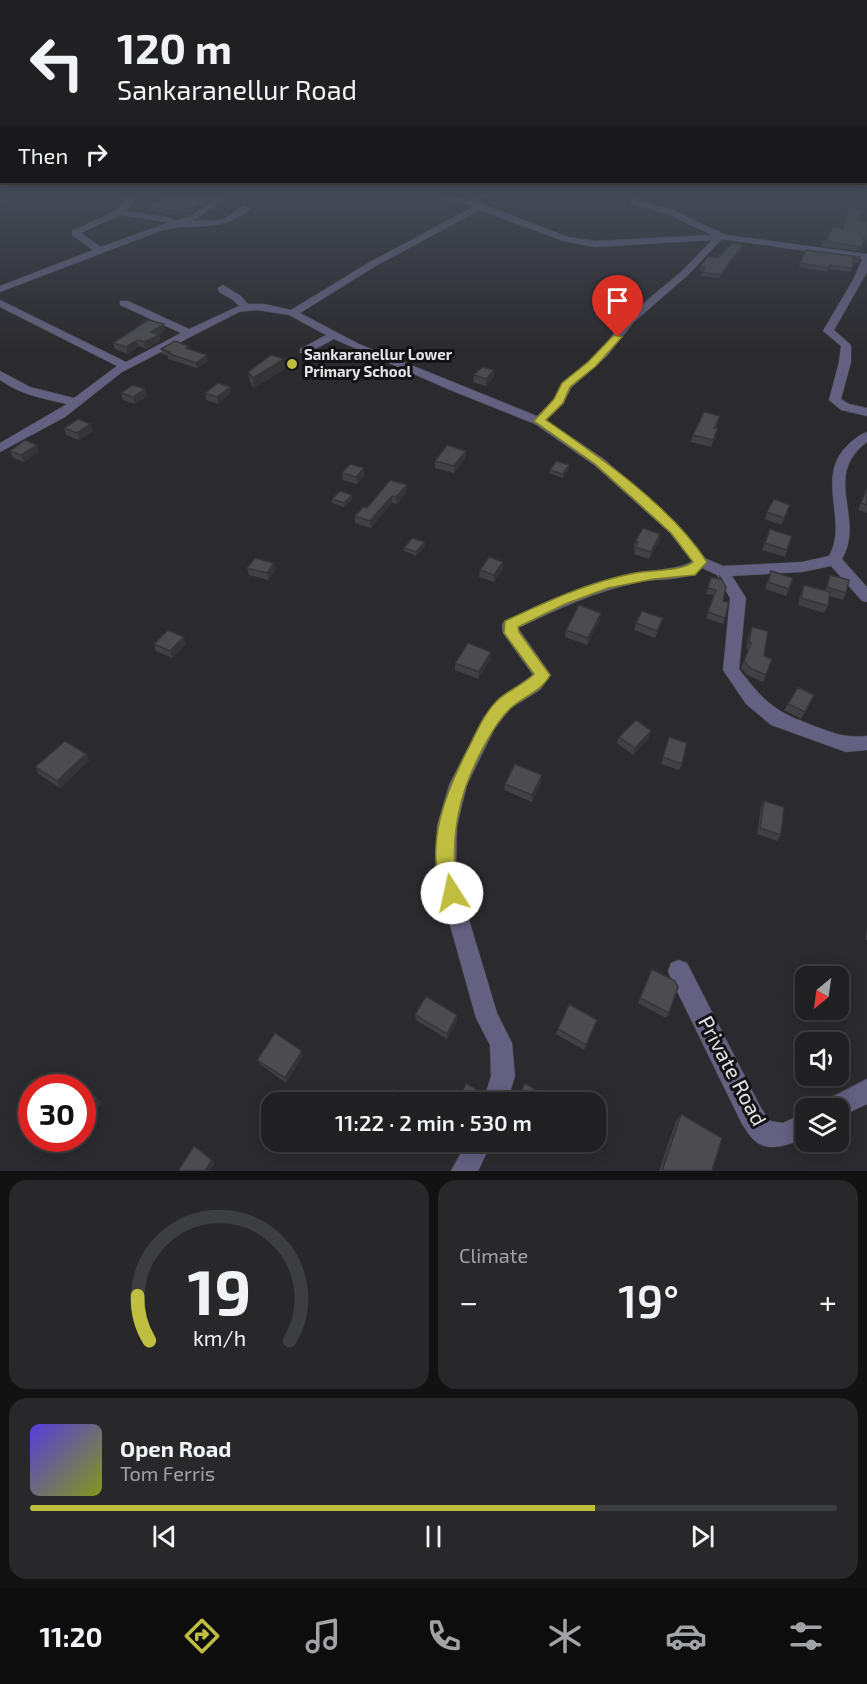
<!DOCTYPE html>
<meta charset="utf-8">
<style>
:root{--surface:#202022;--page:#28282a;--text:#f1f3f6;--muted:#a2a3a5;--line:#3d3e40;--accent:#c0be41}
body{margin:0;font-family:"Exo 2",sans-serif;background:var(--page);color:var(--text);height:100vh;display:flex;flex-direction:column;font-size:22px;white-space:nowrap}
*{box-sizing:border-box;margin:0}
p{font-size:20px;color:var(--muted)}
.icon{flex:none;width:33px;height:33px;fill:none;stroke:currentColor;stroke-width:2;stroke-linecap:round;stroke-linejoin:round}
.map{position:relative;height:1171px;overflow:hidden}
.side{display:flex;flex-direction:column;gap:9px;padding:9px;background:#121213;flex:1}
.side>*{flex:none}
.guide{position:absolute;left:0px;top:0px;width:867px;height:183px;box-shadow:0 3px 15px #0003,0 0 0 2px var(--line);background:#202022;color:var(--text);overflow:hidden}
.needle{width:39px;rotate:209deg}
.tools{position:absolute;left:795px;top:966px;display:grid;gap:12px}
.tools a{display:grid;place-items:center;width:54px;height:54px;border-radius:12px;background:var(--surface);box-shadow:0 3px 15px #0003,0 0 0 2px var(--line);font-size:30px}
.speed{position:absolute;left:18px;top:1074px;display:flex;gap:12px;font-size:30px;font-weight:700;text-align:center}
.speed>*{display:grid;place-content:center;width:78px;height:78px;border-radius:50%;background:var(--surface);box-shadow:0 3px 15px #0003,0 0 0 2px var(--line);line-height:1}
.speed .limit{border:9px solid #d22;background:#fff;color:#111}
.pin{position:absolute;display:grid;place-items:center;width:51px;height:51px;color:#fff;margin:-62px -26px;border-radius:50% 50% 50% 0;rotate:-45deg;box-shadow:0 0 6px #0007}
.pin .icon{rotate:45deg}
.me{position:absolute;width:66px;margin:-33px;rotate:350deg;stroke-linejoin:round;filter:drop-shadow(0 0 4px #0008)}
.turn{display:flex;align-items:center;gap:21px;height:126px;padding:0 18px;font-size:27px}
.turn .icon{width:78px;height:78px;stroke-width:2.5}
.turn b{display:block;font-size:42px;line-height:51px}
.then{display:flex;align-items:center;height:57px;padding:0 18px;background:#0003;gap:12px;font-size:22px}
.big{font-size:45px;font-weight:600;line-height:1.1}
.side .card{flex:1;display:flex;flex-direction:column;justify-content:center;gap:9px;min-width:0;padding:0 21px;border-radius:18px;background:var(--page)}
.side .dial{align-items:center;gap:0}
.dial svg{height:156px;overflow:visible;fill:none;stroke:var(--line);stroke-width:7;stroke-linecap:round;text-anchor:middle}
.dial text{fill:var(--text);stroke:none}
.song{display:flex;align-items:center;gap:18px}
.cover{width:72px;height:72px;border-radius:9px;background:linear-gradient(135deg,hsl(250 70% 55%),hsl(70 70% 35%))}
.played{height:6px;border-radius:3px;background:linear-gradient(90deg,var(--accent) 70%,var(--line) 70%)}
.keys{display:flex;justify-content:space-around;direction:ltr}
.heat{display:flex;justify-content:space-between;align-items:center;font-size:33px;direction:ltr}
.side .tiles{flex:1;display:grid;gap:9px;grid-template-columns:1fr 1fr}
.card:last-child{grid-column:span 2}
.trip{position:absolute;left:261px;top:1092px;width:345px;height:60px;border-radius:18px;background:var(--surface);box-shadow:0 3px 15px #0003,0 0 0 2px var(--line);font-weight:600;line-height:60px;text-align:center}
.menu{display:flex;height:96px;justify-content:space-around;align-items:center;background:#0d0d0e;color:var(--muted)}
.menu .icon{width:42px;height:42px}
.menu .on{color:var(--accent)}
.menu b{font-size:27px;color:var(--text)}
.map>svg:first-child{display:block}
</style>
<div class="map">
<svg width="867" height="1171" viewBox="0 0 867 1171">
<rect width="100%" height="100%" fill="#2b2a2e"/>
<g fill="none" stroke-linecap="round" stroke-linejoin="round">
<defs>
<path id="minor" d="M139,189H147L125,211L167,217L175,221L189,217L231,189H240L193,221L222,220L244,206L251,208C222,235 194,221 160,231L0,292V286L93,250L72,235V231L113,212ZM120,215L165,222L167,223L101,247L81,233Z
M380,189H397L471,199L488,189H497L477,202L568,237L594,241L712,235L667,214L631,204V200L634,199L673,210L726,235L867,254V272L834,330L851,345V362L841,399L849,404L867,408V416L841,410L829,400L839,362L841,346L823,331L854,278L862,259L722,239L689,274L634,322L607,356L571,388L563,404L546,420L604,459L680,527L705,558L723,566L802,562L829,556C849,521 814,476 848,445C853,440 860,434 867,432V442C821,477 866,518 842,559L867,587V602L862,601L831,566L802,572L732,576L746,598L739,669C766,704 775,712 817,727C836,734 846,738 867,736V750L846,752L771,725L746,704L723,670L730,598L717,575L702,568C687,582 659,578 640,582C596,591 558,609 518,628L551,675L540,690L511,708L495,728L467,785L457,826L456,869L461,893L497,1013L512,1043L515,1076L507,1102H483L491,1076L490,1045L476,1018L441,893L436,869L437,826L449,785L483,718L499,698L533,675L503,633L502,625L504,621C545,602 585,583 629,574C644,571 683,569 692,561L670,533L594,465L535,424L450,390L334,339L308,353H300V349L326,335L289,315L257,310L239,312L122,372L65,417L0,452V443L67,404C44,399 19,394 0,380V371L30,387L74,398L117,366L0,307V300L126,362L181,333L120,305V301H128L189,329L239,306L233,300L219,292L218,288L223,285L241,296L248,304H264L291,310L368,263L473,207L469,204ZM480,210L563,241L594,247L712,240L683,270L626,318L599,352L562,384L554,400L537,416L359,344L300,313L374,267Z
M679,960L687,963L760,1106L770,1121L783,1123L806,1112V1137C791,1144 768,1154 754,1140C749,1136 746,1129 742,1124L671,979L668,971L671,963Z
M867,1079V1104L838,1118V1108H822L826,1100Z
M467,1142H492L478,1171H451Z"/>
</defs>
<!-- minor casing -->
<use href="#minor" stroke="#48484b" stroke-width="1"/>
<!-- minor -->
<use href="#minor" fill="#646081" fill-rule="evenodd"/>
</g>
<!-- wall -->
<path fill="#414145" d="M464,189H479L476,191Z
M571,189H592L582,197L568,194L569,191Z
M215,193V197L191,213L183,211L176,216L149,209L148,206Z
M859,220L867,222V237L866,241H862L860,251L821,246L822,241H826L843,229Z
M743,248L719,278L701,276L703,270H699L700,267Z
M860,257L858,263L853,262L851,272L828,269L827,272L799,267L800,263Z
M165,330L159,335L160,341L146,349L139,346L128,354L115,349L113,343Z
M161,349L190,350L208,361L197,368L168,359V356L162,354Z
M285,369L254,388L250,382L248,372Z
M494,370V377L486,386L473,382L474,375Z
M230,387L231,393L218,404L206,400L205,393Z
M145,389L147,396L135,404L123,400L121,393Z
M720,416L716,428V435L711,447L691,442L693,435Z
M64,428L93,431L79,440L66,435Z
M10,451L39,452L24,462L13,458Z
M466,451L465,458L454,473L435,468V461Z
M569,465V469L563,478L549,473L550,470Z
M364,468V475L357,484L343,480L342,473Z
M407,485V492L397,504L392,503L371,528L355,523V516Z
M866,490H867V513L858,510Z
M332,499H352L344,507L332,503Z
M767,512H788L781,525L765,519Z
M770,529L792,536L785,557L762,550Z
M660,534L659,542L649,559L634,554L635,549H633L635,542Z
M425,542V546L416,556L404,551V548Z
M247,568L276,570L268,580L249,575Z
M503,569L494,582L479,577L480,570Z
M771,571L789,589L786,596L765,589Z
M830,575L846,593L843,600L829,596L828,606L824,613L798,605L801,592L804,585L825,591Z
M711,577L723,601L725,618L723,624L706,618L714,595L706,594Z
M663,618L661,625L655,638L634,630L636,623Z
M600,620L587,645L565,637L566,630Z
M752,627L764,656L772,659L763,682L747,675L741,668L748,650L746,649L749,634Z
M154,644H186L172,658L156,651Z
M491,659L478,679L455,670V663Z
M814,695L801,719L784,710L788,704Z
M619,737L649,738L633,755L617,743Z
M669,737L682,764L679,770L661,764Z
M86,754L89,761L60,788L39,774L35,767Z
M541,782L532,802L504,790L505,784Z
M764,801L781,835L777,841L757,834L761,807Z
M867,927V940L865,939Z
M652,969L669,1013L666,1018L638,1003Z
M415,1015L457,1020L447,1039L416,1020Z
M597,1020L584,1050L556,1034L558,1029Z
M303,1056L286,1083L260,1064L257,1060Z
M681,1114L712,1171H659L676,1121Z
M405,1142H413L411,1146Z"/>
<!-- shaded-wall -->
<path fill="#353538" d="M588,189H592L582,197L583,193Z
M215,193V197L191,213V209Z
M182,208L183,211L176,216L175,212Z
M743,245V248L719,278L720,275Z
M164,324L165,330L159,335L160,341L146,349L144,342L151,332Z
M137,340L139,346L128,354L126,347Z
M207,355L208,361L197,368L196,363Z
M284,359L285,369L254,388L253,378Z
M494,370V377L486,386V379Z
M230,387L231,393L218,404L217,397Z
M145,389L147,396L135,404L133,397Z
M91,424L93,431L79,440L77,433Z
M37,445L39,452L24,462L21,455Z
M466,451L465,458L454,473V466Z
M569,465V469L563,478V474Z
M364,468V475L357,484L356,477Z
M407,485V492L397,504L396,497Z
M352,495V499L344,507V503Z
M392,496V503L371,528L370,521Z
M660,534L659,542L649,559L651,552Z
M425,542V546L416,556V552Z
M503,562V569L494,582V575Z
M274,563L276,570L268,580L267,573Z
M601,613L600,620L587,645L588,638Z
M184,637L186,644L172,658L170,651Z
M491,652V659L478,679L479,672Z
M651,731L649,738L633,755L635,748Z
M86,754L89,761L60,788L57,781Z
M542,775L541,782L532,802V795Z
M457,1015V1020L447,1039V1034Z
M302,1051L303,1056L286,1083L285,1078Z
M97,1098L102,1102L82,1128V1117Z
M212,1160L215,1164L210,1171H205Z"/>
<!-- building -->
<path fill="#4c4c50" stroke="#353538" stroke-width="1.5" d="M180,189L215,193L191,209L182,208L175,212L148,206Z
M571,189H588L583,193L569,191Z
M849,208L862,210L859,220L867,222V237L863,236L862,247L822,241H826L833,227L843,229Z
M732,243L743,245L720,275L701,272L705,268L700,267L708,256L718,258Z
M806,250L860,257L859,259L853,258L852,268L830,265L829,268L800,263Z
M148,320L164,324L151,332L159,335L144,342L137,340L126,347L113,343Z
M175,341L189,346L186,348L207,355L196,363L167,353L170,352L161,349Z
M271,355L284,359L253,378L248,372Z
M482,367L494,370L486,379L474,375Z
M218,383L230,387L217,397L205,393Z
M133,385L145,389L133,397L121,393Z
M704,412L720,416L714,428H718L713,440L693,435Z
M78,419L91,424L77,433L64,428Z
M25,440L37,445L21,455L10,451Z
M447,445L466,451L454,466L435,461Z
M556,461L569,465L563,474L550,470Z
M350,464L364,468L356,477L342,473Z
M390,480L407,485L396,497L392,496L370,521L355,516L363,507L367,508Z
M866,490H867V505L861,503Z
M340,491L352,495L344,503L332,499Z
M774,499L790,505L784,518L767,512Z
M643,528L660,534L651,552L635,547L638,542H635Z
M770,529L792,536L787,550L765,543Z
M412,538L425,542L416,552L404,548Z
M489,557L503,562L494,575L480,570Z
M255,558L274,563L267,573L247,568Z
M771,571L793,578L789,589L768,582Z
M830,575L849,580L846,593L827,587Z
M711,577L720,579V577L726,587L723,601L729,602L725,618L708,612L716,590L708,588Z
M804,585L830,592L828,606L801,598Z
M579,605L601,613L588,638L566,630Z
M642,611L663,618L657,631L636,623Z
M752,627L768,631L764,656L772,659L766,675L750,668L744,661L751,643L749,642Z
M168,630L184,637L170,651L154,644Z
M468,643L491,652L479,672L455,663Z
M798,687L814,695L805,712L788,704Z
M636,720L651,731L635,748L619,737Z
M669,737L687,743L682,764L663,757Z
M65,741L86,754L57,781L35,767Z
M515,764L542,775L532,795L505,784Z
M764,801L784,807L781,835L760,828Z
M652,969L675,981L678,987L669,1013L640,998Z
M426,996L457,1015L447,1034L415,1015Z
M569,1004L597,1020L586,1045L558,1029Z
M275,1033L302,1051L285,1078L257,1060Z
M75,1080L97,1098L82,1117V1088H69Z
M466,1083L483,1093L484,1100L482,1102H457Z
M525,1083L550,1099L548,1102H516Z
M394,1089L415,1102H386Z
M681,1114L722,1138L712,1171H662Z
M194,1146L212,1160L205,1171H178Z"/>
<!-- sky -->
<linearGradient id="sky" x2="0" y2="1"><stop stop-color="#181719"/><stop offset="0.54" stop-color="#444a57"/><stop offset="1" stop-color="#444a57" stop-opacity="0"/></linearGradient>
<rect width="867" height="352" fill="url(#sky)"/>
<!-- route -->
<path fill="#c0be41" stroke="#7d7c2a" stroke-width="1.5" d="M614,335L622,337L596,366L570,387L563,403L546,420C600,457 672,507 707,562L695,575L654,579L608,588L565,604L518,627L519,632L550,675C542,691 525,696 512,707C494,722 474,764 466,786C457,812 453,841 455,868C457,879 463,889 458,899L452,902L445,899C422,847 446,791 470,745C478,729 486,710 500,698C511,689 524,684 534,674L504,633L505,621C548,601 589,582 635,573C650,570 683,571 693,562L671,533L595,464L534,421L554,399L562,383L588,362Z"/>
<!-- markers -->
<circle fill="#c0be41" stroke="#131315" stroke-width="2" cx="292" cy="364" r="6"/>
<g text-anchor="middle" stroke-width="6" stroke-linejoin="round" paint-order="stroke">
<!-- far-poi labels -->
<g font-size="15" font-weight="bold" fill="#e3e3e6" stroke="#131315" text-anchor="start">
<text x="304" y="360">Sankaranellur Lower<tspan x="304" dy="17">Primary School</tspan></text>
</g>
<!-- near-street labels -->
<g font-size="21" fill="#e3e3e6" stroke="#131315">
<text transform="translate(732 1071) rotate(62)" y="7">Private Road</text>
</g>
</g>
</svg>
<div class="tools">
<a><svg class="needle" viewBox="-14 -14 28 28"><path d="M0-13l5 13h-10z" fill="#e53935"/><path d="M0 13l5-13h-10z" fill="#a2a3a5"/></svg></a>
<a><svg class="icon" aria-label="sound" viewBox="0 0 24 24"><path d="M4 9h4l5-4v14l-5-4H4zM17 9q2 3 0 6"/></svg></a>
<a><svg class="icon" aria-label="layers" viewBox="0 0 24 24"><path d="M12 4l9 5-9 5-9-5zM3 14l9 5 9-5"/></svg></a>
</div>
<div class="speed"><div class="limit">30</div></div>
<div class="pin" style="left:618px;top:337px;background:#d93025"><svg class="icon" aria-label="arrive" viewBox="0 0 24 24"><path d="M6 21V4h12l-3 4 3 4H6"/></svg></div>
<svg class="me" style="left:452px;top:893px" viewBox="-20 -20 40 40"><circle r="19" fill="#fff"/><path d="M0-13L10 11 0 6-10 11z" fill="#c0be41"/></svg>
<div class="trip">11:22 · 2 min · 530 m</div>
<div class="guide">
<div class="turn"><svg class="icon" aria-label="left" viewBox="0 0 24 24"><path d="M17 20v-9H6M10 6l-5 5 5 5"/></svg><div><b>120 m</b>Sankaranellur Road</div></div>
<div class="then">Then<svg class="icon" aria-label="right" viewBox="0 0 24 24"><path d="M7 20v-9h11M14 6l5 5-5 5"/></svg></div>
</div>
</div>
<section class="side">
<div class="tiles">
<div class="card dial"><svg viewBox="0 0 100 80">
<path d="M14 69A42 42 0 1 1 86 69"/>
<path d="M14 69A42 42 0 0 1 8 46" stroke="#c0be41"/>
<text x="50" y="56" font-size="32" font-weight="700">19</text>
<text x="50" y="72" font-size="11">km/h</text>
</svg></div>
<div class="card"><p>Climate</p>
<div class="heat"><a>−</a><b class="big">19°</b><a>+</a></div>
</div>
<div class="card">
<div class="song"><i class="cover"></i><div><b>Open Road</b><p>Tom Ferris</p></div></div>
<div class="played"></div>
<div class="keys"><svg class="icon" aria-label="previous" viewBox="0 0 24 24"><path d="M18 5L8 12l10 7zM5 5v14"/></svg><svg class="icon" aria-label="pause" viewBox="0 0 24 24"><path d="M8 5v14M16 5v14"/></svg><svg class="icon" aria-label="next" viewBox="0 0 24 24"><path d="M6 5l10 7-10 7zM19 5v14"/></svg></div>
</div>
</div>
</section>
<nav class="menu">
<b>11:20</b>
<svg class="icon on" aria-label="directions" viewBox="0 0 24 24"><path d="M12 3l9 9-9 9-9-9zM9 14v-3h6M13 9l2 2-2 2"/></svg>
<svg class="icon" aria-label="music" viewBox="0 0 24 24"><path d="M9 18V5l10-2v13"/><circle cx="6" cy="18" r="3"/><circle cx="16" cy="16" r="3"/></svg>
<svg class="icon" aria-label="phone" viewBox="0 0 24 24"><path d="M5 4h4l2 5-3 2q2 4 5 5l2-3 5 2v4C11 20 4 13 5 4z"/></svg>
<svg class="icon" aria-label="climate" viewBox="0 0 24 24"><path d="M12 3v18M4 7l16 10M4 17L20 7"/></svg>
<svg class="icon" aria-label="car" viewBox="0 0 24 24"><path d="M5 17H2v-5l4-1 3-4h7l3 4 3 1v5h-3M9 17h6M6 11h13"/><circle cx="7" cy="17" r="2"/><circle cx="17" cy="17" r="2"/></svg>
<svg class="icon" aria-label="filters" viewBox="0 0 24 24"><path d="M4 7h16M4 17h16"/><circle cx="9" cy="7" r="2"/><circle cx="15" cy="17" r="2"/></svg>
</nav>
